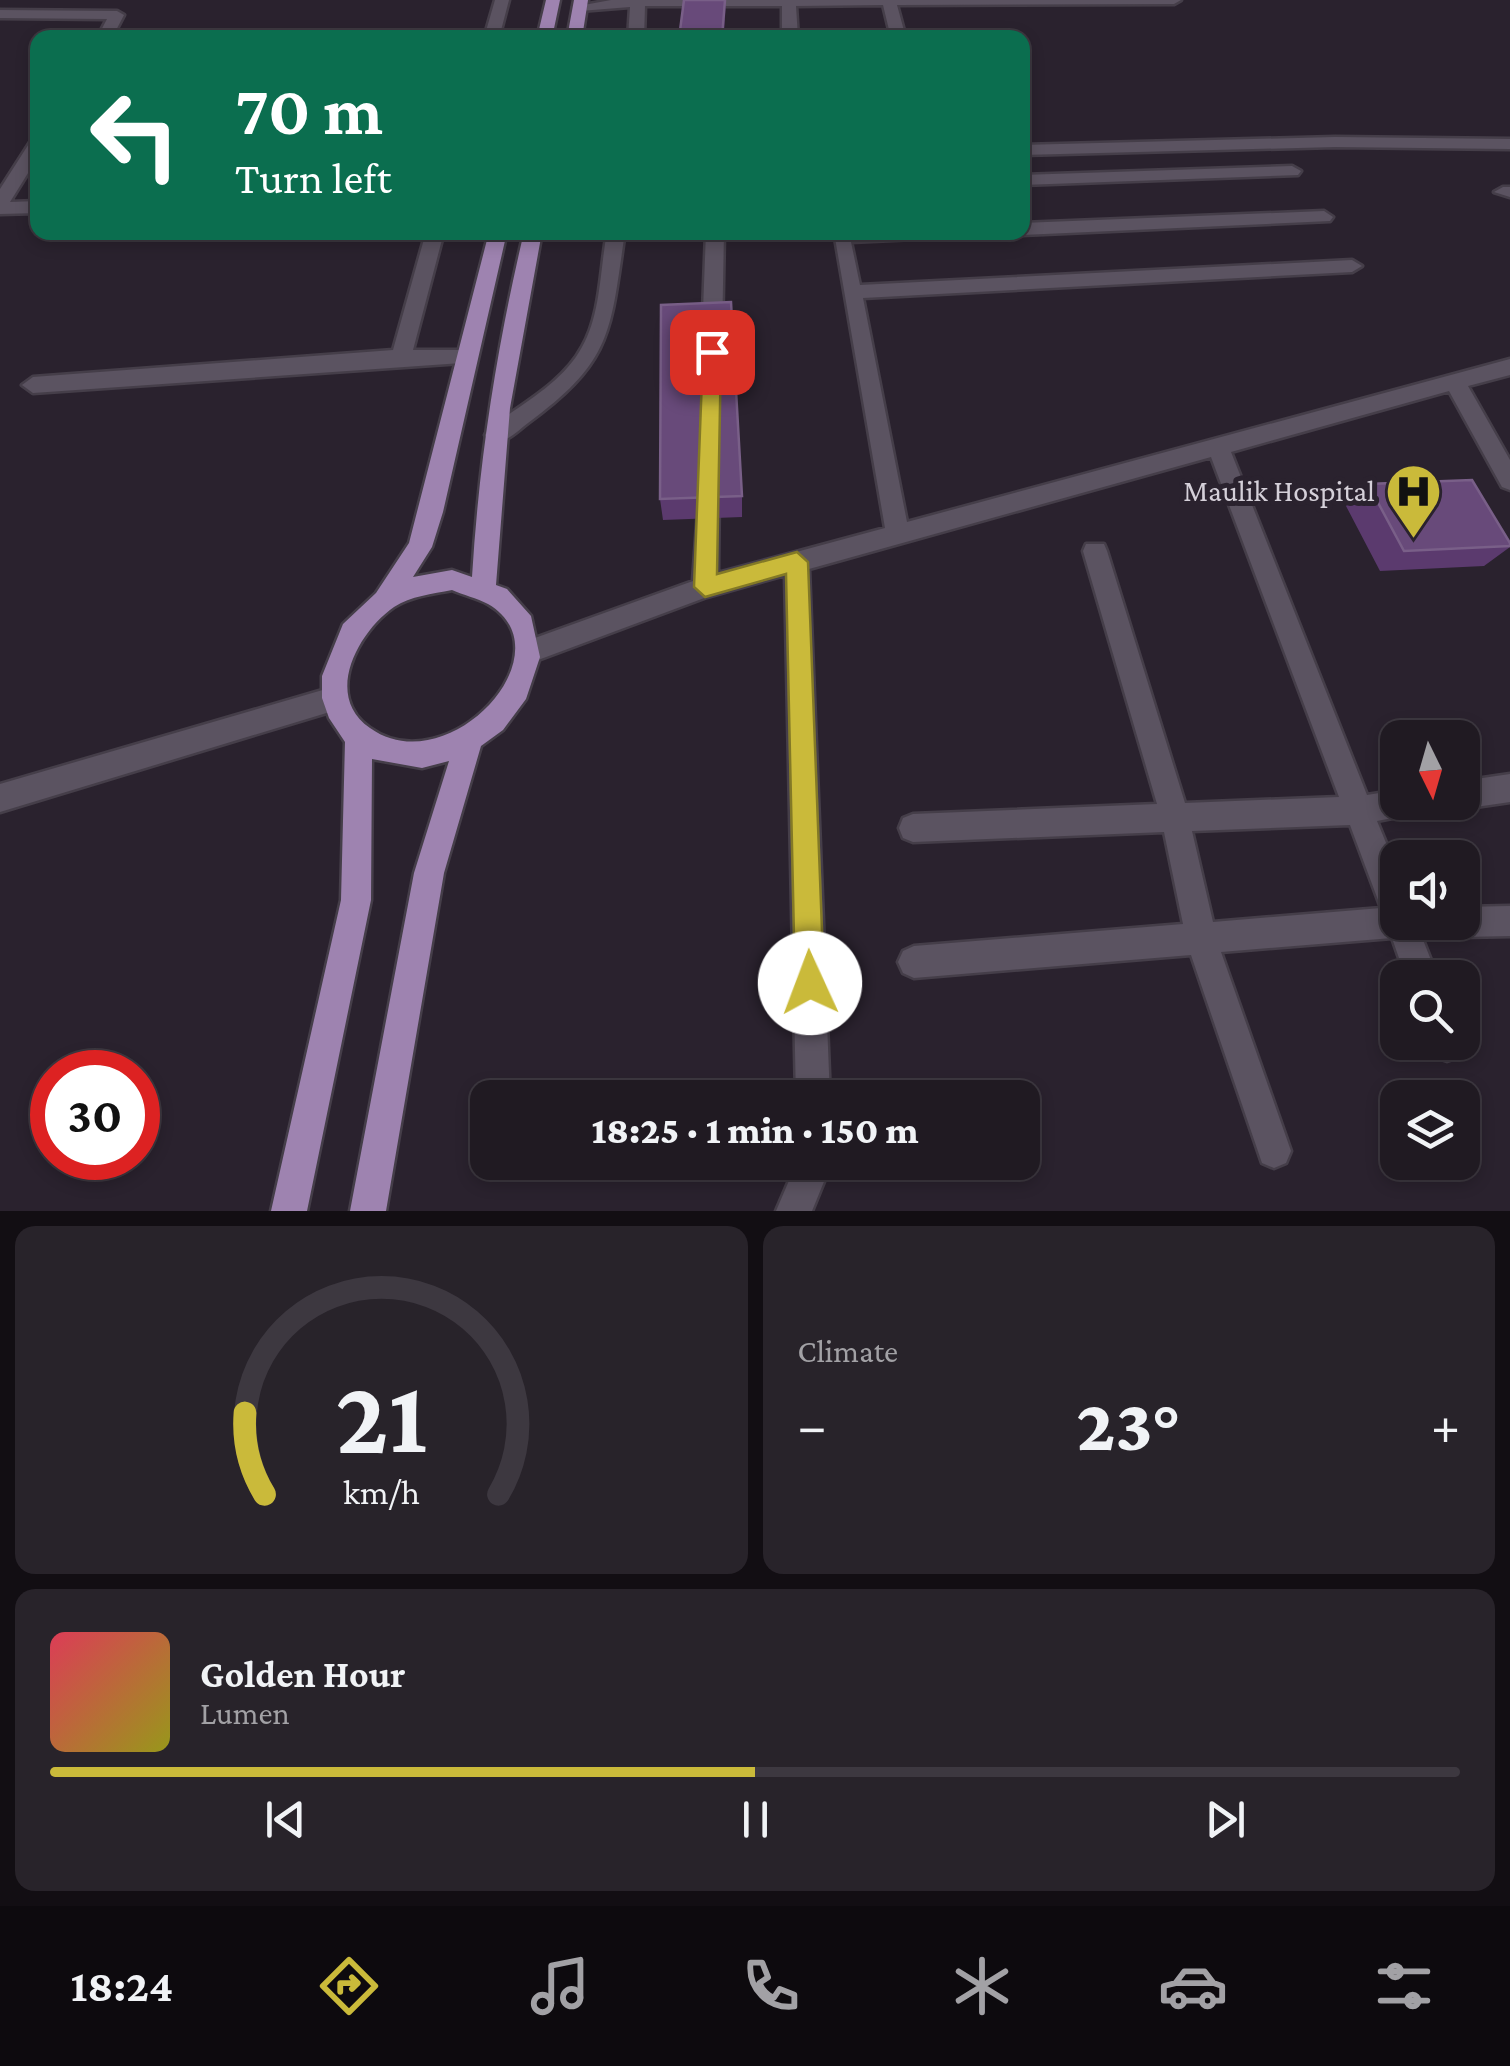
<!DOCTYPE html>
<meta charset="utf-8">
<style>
:root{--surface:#201a22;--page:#28232a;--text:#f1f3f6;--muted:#a2a1a5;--line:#3d3840;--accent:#caba3a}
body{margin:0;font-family:"Crimson Pro",serif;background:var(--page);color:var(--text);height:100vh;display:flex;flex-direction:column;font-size:38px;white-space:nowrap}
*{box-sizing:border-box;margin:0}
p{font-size:32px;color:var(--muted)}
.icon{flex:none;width:55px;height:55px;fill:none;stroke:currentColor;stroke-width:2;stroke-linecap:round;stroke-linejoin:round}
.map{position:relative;height:1211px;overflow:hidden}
.panel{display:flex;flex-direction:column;gap:15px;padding:15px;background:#120e13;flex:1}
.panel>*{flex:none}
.hud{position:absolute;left:30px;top:30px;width:1000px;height:210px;border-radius:20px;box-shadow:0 5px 15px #0003,0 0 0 2px var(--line);background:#0b6e4f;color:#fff;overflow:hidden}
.needle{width:65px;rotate:175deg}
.tools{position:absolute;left:1380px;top:720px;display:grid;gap:20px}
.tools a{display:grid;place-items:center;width:100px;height:100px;border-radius:20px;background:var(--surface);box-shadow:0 5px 15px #0003,0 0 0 2px var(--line);font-size:50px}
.speed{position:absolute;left:30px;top:1050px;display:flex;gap:20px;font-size:50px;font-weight:700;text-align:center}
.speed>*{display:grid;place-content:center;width:130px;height:130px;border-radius:50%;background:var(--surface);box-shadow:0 5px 15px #0003,0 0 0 2px var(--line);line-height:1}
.speed .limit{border:15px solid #d22;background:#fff;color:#111}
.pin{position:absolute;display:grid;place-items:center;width:85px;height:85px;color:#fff;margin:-42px;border-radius:20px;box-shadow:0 5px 15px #0006}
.me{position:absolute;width:110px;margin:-55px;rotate:358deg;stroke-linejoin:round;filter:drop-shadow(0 0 8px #0008)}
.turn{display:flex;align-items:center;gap:35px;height:210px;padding:0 40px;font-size:45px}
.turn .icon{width:130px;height:130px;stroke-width:2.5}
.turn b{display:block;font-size:70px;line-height:85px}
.big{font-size:75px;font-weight:800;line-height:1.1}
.panel .tile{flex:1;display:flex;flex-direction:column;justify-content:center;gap:15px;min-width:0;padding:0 35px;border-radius:20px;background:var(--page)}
.panel .dial{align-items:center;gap:0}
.dial svg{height:260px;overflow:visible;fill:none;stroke:var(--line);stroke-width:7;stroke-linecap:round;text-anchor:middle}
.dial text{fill:var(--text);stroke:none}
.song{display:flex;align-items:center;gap:30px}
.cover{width:120px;height:120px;border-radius:15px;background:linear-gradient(135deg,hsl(350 70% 55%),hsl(60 70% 35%))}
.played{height:10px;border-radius:5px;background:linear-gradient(90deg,var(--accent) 50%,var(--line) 50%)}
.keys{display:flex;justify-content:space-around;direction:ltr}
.heat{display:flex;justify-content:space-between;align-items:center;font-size:55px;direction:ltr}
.panel .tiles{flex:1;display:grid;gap:15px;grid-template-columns:1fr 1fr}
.tile:last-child{grid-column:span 2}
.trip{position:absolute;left:470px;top:1080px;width:570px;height:100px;border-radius:20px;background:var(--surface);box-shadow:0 5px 15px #0003,0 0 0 2px var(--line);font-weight:800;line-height:100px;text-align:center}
.tab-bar{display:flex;height:160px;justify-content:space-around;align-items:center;background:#0d0a0e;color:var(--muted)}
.tab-bar .icon{width:70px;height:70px}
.tab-bar .selected{color:var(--accent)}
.tab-bar b{font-size:45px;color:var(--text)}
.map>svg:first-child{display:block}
</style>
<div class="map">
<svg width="1510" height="1211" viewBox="0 0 1510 1211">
<rect width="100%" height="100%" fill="#2a222e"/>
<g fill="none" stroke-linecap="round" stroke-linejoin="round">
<defs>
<path id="minor" d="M495,0H509L499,38H484Z
M611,0H1181L1174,4L897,5L906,38H891L883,5L796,6L798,38H782V6H645L644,38H628L630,7L580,11L573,7Z
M0,10L117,11L124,15L112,38H97L107,19L0,18Z
M1335,137L1510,139V149L1335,147L1022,155V145Z
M38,138V157L10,202L38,201V213L0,214V189L32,139Z
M1292,166L1301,171L1298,175L1022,185V175Z
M1503,187H1510V197L1494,192Z
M1324,211L1333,217L1330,221L1022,235L1015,232H1022V223Z
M426,232H444L413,350H469L476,352V362L33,393L22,385L33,377L393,350Z
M607,232H625C610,331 614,360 528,423C516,432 504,446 488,441L485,435L488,429C520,405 563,383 582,347C601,314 600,269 607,232Z
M706,232H724L722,337L712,344L702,337Z
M834,232H945L936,238L851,242L860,285L1352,260L1362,266L1352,272L863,298L907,522L1510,359V375L1468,386L1510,460V490L1502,487L1449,391L1231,452L1367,795L1398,790V802H1427L1423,812L1377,821L1398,872V922H1416L1438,978H1406L1392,938L1221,952L1291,1151L1286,1163L1274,1168L1262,1163L1191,955L914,978L903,973L898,962L903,951L914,946L1183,924L1164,832L913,842L903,838L899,828L903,818L913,814L1157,804L1083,551L1086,544H1104L1107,551L1185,803L1339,797L1211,457L809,569L830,1098H796L785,575L707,597L530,663L521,659L517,651L521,643L693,581L700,481L708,478L719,487L718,573L885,528ZM1350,825L1381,908L1213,922L1192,831Z
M333,687L342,690L346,699L342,708L333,711L0,812V784Z
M1510,774V802L1462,809L1452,805L1462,802V781Z
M1510,906V936L1462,937L1451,933L1447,922H1462V907Z
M1430,1042H1462L1463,1045L1459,1057L1447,1061L1435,1057Z
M797,1162H832L812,1211H776Z"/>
<path id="major" d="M546,0H560L552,38H537Z
M574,0H588L582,38H567Z
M489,232H507L443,512L432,547L413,577L452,570L472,577C479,460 497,346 524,232H542L510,408L496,585L507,589L531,616L540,657L526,699L503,730L481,746L444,873L386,1211H350L414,873L449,761L422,768L372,759L371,900L307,1211H271L341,900L345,742L329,718L322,698V676L343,624L376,593L409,543ZM452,590C463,595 477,598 488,604C570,652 448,784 370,728C323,696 358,632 394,607C411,596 432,594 452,590Z"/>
</defs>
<!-- minor casing -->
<use href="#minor" stroke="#453e49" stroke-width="5"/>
<!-- major casing -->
<use href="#major" stroke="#453e49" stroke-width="5"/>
<!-- minor -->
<use href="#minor" fill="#5b5361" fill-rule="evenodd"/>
<!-- major -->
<use href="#major" fill="#9e83b0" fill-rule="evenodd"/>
</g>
<!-- wall -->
<path fill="#5b3a6e" d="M1368,484L1510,543V547L1484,566L1380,571L1346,506Z
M742,496V517L663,520L660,499Z"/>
<!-- shaded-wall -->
<path fill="#422a50" d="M726,0L724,38H722Z"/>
<!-- building -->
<path fill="#684a7a" stroke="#795f88" stroke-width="2.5" d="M684,0H725L722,38H679Z
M731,302L742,496L660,499L661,305Z
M1472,480L1510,543V546L1404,551L1368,484Z"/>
<!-- route -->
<path fill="#caba3a" stroke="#837926" stroke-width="2.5" d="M712,345L721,352L717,574L797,552L808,562L824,983L820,993L810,997L800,993L795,983L786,574L705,597L694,587L703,352Z"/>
<!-- icons -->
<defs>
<symbol id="hospital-pin" viewBox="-11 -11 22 30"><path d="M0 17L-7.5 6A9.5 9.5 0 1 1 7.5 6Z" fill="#caba3a" stroke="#2a222e"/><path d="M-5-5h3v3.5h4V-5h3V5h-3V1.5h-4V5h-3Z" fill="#111"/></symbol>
</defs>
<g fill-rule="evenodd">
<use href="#hospital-pin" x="1382" y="460" width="63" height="86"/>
</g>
<g text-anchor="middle" stroke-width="10" stroke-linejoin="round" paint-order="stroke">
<!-- poi labels -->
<g font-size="30" fill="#d5d0d9" stroke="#2a222e" text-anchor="end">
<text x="1375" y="501">Maulik Hospital</text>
</g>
</g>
</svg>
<div class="tools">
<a><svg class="needle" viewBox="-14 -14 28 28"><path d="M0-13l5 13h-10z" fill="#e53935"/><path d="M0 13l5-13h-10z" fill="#a2a1a5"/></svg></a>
<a><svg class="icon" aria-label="sound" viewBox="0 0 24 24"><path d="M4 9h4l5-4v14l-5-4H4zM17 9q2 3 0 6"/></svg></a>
<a><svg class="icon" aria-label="search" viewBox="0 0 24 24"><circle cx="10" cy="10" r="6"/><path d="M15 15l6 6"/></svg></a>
<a><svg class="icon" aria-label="layers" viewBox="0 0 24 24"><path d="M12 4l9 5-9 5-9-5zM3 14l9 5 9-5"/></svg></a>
</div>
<div class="speed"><div class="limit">30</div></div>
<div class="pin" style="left:712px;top:352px;background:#d93025"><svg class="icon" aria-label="arrive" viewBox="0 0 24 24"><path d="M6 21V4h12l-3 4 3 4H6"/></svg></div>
<svg class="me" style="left:810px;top:983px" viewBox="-20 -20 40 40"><circle r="19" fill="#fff"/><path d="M0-13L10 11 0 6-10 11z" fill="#caba3a"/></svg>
<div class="trip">18:25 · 1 min · 150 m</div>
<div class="hud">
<div class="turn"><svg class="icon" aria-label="left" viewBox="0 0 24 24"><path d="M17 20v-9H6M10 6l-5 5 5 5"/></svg><div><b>70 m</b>Turn left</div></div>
</div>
</div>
<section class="panel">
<div class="tiles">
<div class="tile dial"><svg viewBox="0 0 100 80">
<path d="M14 69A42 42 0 1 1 86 69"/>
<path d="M14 69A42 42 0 0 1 8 44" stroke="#caba3a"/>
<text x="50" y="56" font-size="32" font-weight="700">21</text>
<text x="50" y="72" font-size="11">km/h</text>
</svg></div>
<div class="tile"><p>Climate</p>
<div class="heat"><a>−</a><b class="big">23°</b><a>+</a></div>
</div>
<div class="tile">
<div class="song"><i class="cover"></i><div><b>Golden Hour</b><p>Lumen</p></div></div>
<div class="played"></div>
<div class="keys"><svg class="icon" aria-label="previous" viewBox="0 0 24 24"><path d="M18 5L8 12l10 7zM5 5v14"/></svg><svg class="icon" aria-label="pause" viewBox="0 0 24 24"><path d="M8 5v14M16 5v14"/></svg><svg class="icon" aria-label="next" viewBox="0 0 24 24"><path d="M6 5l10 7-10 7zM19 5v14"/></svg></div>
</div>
</div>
</section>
<nav class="tab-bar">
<b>18:24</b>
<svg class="icon selected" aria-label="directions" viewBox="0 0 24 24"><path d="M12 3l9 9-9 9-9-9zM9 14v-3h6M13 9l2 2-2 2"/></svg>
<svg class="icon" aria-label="music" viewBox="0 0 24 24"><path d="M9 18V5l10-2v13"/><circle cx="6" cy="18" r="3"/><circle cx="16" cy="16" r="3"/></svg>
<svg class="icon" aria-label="phone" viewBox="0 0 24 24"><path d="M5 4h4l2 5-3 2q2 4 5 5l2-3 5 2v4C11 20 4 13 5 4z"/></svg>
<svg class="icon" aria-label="climate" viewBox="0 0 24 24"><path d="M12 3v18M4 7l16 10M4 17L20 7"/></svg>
<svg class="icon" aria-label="car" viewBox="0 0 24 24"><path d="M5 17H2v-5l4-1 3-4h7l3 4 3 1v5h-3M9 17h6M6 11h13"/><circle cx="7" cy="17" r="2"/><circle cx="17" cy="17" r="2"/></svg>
<svg class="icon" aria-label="filters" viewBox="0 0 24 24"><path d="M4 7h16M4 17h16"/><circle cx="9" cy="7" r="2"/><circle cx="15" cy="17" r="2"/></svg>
</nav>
